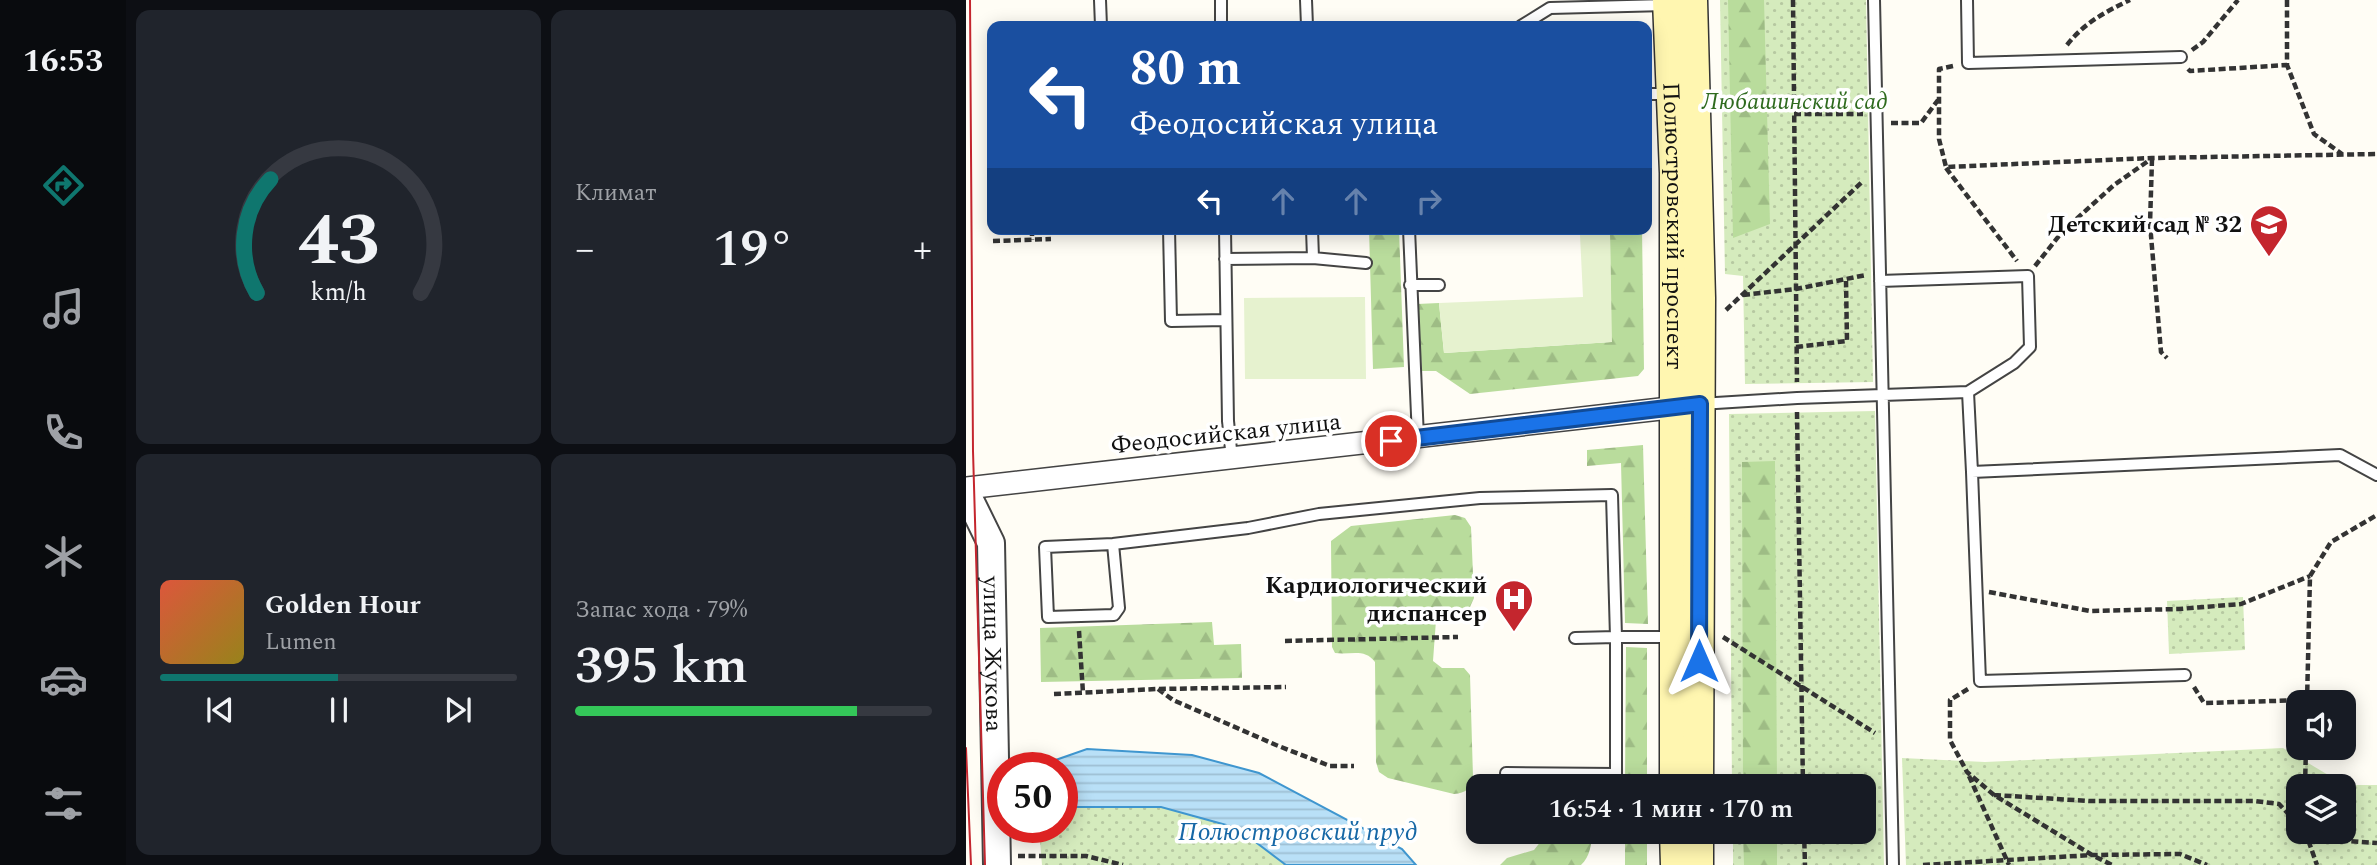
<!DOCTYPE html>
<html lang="ru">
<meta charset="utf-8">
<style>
:root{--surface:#171b24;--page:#20242c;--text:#f1f3f6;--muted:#9ea1a6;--line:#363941;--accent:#0f766e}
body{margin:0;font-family:Spectral,serif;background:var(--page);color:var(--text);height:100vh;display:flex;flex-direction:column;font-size:26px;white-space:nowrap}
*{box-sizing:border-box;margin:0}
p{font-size:23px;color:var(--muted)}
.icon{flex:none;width:38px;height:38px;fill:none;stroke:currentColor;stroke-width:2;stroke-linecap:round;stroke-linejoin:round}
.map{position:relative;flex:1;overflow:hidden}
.side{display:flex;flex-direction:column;gap:10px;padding:10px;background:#0d0f14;width:840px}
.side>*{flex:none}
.banner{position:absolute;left:21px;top:21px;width:665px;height:214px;border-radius:14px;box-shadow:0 4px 18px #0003;background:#1a4fa0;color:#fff;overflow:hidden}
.tools{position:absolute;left:1320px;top:690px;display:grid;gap:14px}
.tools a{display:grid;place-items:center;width:70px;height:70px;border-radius:14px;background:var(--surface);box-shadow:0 4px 18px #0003;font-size:35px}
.speed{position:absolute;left:21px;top:752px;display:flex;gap:14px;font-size:35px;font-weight:700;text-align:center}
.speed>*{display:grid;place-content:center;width:91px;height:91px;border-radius:50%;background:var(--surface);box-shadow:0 4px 18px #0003;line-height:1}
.speed .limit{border:10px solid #d22;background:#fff;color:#111}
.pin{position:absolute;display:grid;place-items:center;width:60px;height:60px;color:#fff;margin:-30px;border:4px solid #fff;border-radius:50%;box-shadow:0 2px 7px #0007}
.me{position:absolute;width:77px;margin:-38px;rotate:0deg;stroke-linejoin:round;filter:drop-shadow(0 0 5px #0008)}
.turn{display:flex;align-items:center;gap:24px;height:147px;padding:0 28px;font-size:32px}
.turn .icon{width:91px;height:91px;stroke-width:2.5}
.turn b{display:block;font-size:49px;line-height:60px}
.lanes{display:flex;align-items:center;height:66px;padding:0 28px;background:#0003;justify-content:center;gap:35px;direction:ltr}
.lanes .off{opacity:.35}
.big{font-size:52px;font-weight:600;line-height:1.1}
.side .card{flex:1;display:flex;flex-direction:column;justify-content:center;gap:10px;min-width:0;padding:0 24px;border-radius:14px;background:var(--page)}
.side .dial{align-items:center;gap:0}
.dial svg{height:182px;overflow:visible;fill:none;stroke:var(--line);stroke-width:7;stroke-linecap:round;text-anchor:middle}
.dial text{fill:var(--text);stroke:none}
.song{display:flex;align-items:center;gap:21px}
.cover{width:84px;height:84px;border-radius:10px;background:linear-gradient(135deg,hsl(10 70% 55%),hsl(50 70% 35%))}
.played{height:7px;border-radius:4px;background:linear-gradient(90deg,var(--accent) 50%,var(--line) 50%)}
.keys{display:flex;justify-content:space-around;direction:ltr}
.heat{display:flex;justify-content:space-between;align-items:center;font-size:38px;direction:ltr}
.charge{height:10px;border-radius:5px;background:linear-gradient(90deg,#34c759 79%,var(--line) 0)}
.side .tiles{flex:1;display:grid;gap:10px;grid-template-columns:repeat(2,1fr)}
.trip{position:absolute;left:500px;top:774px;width:410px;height:70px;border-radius:14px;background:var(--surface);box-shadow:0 4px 18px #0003;font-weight:600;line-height:70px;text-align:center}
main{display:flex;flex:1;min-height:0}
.menu{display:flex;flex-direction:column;width:126px;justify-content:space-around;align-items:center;background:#090b0e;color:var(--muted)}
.menu .icon{width:49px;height:49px}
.menu .selected{color:var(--accent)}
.menu b{font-size:32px;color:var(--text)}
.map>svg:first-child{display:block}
</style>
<main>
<nav class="menu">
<b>16:53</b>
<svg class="icon selected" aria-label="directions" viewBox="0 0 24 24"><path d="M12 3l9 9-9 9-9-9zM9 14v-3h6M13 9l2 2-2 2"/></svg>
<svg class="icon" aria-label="music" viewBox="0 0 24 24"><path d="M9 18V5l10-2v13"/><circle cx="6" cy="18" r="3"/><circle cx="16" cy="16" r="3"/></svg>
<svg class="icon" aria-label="phone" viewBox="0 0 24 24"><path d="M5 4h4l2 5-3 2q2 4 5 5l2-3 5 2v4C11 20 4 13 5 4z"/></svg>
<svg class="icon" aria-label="climate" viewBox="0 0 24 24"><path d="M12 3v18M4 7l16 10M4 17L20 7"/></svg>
<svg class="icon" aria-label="car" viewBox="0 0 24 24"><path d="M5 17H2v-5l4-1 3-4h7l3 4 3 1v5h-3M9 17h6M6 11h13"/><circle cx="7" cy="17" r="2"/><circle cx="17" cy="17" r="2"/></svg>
<svg class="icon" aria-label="filters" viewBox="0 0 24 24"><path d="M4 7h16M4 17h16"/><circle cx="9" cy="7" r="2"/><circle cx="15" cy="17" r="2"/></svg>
</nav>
<section class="side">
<div class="tiles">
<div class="card dial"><svg viewBox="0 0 100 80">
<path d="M14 69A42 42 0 1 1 86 69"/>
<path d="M14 69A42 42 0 0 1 20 19" stroke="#0f766e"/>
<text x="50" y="56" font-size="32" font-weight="700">43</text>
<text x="50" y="72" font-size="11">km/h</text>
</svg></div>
<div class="card"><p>Климат</p>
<div class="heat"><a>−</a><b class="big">19°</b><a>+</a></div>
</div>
<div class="card">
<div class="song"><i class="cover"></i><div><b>Golden Hour</b><p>Lumen</p></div></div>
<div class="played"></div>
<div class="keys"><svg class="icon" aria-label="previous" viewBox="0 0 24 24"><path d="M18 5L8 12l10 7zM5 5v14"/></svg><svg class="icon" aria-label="pause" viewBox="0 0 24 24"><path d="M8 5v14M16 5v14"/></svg><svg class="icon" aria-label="next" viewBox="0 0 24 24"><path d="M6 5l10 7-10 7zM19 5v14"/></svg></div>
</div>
<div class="card"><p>Запас хода · 79%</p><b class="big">395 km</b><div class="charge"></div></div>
</div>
</section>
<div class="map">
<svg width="1411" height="865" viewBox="0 0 1411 865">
<defs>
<pattern id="green-dots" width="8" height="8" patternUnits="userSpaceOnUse" patternTransform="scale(1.75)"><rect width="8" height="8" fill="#d5ebbd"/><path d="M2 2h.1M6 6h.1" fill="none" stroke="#b6c8a1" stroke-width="1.8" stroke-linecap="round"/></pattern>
<pattern id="forest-firs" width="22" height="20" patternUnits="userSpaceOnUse" patternTransform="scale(1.75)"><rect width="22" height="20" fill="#b9dc9c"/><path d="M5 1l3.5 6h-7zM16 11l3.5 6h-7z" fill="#9ebc85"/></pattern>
<pattern id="water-rules" width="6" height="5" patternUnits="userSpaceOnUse" patternTransform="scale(1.75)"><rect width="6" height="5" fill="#b9e0f7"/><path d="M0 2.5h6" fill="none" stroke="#9ebfd3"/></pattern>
</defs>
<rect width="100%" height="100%" fill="#fffdf5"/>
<!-- green -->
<path fill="url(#green-dots)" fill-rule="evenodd" d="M754,0H900L907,382L779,384L777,276L759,274Z
M909,411L918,865H767V831H898V786H766L763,414Z
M1277,597L1279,650L1203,654L1201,601Z
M1317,748L1379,785H1411V865H940L936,758L1019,762ZM1332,786H1377V831H1332Z
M96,807H195L271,828L320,865H76L73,828H96Z"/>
<!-- forest -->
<path fill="url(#forest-firs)" d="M762,0H798L804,224L767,238Z
M403,229H433L438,367L407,369Z
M513,229H676L678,369L672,376L504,394L470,371H456L451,304L473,303L478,353L645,342L644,234L614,235L611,231L513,234Z
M677,445L682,624L659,623L655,463L621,466V450Z
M809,461L811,786H777L776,462Z
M489,515L499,518L505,527L508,598L504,607L496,610L477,611L470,620L467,661L476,668H498L504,675L507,777C505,789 500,793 488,794L422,778L413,772L410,762L409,662C399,648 385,655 369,653L366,647L365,541L385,526Z
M246,622L248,645L275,644L276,678L75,682L74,628Z
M660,647L681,648V786H659Z
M583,831H626C626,843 624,857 615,865H534L541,858L568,850Z
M659,831H681V865H659Z
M777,831H811V865H778Z"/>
<!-- pitch -->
<path fill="#e6f2cf" d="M644,234L646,342L478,353L473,303L617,297L614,235Z
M399,297L400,379H279L278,298Z"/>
<!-- water -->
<path fill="url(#water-rules)" stroke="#3f96cf" stroke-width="2" d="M121,749L226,755L293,773L436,849L450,865H320L271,828L195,807H96V768H77L84,762Z"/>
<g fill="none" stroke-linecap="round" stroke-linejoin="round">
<defs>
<path id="service" d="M134,0L135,26
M255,0V26
M340,0L341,26
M908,0L927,865
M1001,0L1002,63L1215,57
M555,26L584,8L700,5
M681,94H702
M203,229L205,321L260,320
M259,229L262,421L266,459
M346,229L347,258
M443,229L452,438
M259,259L347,258L400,263
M444,285H473
M1002,392L1006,472L1374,455L1411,475
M734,404L831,398L1002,392L1048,363L1064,347L1062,276L914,281
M1006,472L1014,681L1219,675
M147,544L153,608L148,615L82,617L79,547L147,544L282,528L353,514L514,498L646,495L650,637H706
M540,773L650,774V637L609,638"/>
<path id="minor" d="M0,488L721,406"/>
<g id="tertiary">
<path id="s1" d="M0,492L25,543L31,865"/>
</g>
<g id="secondary">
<path id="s2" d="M702,0L709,173V786"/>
<path d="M726,0L734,298L732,786"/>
<path d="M709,831L710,865"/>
<path d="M732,831V865"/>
</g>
</defs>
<!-- service casing -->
<use href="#service" stroke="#444" stroke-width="14"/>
<!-- minor casing -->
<use href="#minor" stroke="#444" stroke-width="24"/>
<!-- tertiary casing -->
<use href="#tertiary" stroke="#444" stroke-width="30"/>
<!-- secondary casing -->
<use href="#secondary" stroke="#333" stroke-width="33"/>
<!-- path -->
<path stroke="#333" stroke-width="4.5" stroke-dasharray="7 3.5" stroke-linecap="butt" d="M827,0L831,382
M1321,0V65L1348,134L1376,154
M1101,45C1118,23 1139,12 1164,0
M1226,50L1237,42L1272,0
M987,66L973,69V139L980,167L1186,158L1411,154
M1222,69L1224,71L1321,65
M828,114H897
M925,123H955L972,100
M1186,159L1184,224L1195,352L1201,358
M980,168L1051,261
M66,229V240
M27,241L85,239
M1069,266L1096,232L1148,185L1185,159
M777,295L830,289L900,275
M760,310L896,182
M830,347L881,341L880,281
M831,412L837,786
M1023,592L1124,611L1213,609L1275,604L1344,576
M113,631L117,693
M757,637L909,733
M319,641L492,637
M1228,687L1238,703L1341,700
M192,689L207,700L310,745L364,766H388
M1002,689L984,700V740L1001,772L1028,795L1126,855L1146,865
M88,694L191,689L320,687
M1341,702L1344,576L1365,542L1411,515
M1003,776L1043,865
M1339,786L1340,747
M1028,795L1123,801H1289L1313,804L1332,824
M838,831L839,865
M1339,831L1351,865
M1345,831L1369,840L1411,843
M52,856H120L157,865
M957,865L1126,855L1214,854L1241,865"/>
<!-- service -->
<use href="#service" stroke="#fff" stroke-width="10"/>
<!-- minor -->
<use href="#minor" stroke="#fff" stroke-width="21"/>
<!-- tertiary -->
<use href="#tertiary" stroke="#fff" stroke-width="26"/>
<!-- secondary -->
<use href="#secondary" stroke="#fff6b0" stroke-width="30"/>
<!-- tram -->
<path stroke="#c4262e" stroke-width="2" d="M4,0L7,451L19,865
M0,748L5,865"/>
</g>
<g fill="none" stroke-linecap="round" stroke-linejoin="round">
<defs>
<path id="route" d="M425,441L734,404L733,661"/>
</defs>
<!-- route casing -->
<use href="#route" stroke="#114b97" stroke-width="18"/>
<!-- route -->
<use href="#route" stroke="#1a73e8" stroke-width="12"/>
</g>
<!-- icons -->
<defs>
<symbol id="school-pin" viewBox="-11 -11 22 30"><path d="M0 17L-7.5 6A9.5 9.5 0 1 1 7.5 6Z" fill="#c4262e" stroke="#fff"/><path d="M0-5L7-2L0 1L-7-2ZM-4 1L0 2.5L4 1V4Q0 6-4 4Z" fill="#fff"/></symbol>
<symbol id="hospital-pin" viewBox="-11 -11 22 30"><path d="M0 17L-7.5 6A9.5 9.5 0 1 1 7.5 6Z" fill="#c4262e" stroke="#fff"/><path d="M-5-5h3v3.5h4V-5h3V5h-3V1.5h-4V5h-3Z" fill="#fff"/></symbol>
</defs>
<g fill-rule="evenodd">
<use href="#school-pin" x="1281" y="202" width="44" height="60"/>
<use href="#hospital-pin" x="526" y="577" width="44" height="60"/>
</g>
<g text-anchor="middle" stroke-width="7" stroke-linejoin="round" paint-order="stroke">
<!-- park labels -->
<g font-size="24" font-style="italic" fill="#2f6b1f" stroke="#fff">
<text x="829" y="109">Любашинский сад</text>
</g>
<!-- poi labels -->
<g font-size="24" font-weight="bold" fill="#111" stroke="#fff" text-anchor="end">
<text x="1276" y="232">Детский сад № 32</text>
<text x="521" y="593">Кардиологический<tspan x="521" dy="28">диспансер</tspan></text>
</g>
<!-- street labels -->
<g font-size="24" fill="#111" stroke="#fff">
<text dy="8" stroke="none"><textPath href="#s2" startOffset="226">Полюстровский проспект</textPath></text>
<text transform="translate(260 433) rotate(-6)" y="8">Феодосийская улица</text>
<text dy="8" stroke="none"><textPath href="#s1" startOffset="168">улица Жукова</textPath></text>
</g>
<!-- water labels -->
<g font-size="26" font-style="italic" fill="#1768a6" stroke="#fff">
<text x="332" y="840">Полюстровский пруд</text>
</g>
</g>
</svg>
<div class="tools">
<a><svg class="icon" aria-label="sound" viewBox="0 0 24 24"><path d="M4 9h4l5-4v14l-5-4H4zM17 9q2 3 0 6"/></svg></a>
<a><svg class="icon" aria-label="layers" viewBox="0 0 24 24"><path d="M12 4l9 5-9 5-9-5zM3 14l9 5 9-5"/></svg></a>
</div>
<div class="speed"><div class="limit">50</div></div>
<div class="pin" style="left:425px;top:441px;background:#d93025"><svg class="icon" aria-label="arrive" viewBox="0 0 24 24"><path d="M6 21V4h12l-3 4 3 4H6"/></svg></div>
<svg class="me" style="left:733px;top:661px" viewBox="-20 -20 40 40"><path d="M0-17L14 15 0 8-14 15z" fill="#1a73e8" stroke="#fff" stroke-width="4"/></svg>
<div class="trip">16:54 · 1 мин · 170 m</div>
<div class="banner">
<div class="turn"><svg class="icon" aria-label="left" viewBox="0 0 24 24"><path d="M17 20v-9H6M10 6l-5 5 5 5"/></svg><div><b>80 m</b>Феодосийская улица</div></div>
<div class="lanes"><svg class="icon" aria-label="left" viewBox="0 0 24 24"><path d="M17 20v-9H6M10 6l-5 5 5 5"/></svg><svg class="icon off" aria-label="ahead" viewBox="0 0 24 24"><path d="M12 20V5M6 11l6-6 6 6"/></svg><svg class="icon off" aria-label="ahead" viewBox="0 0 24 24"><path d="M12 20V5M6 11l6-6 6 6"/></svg><svg class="icon off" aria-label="right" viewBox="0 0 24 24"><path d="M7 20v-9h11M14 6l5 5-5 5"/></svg></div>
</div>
</div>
</main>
